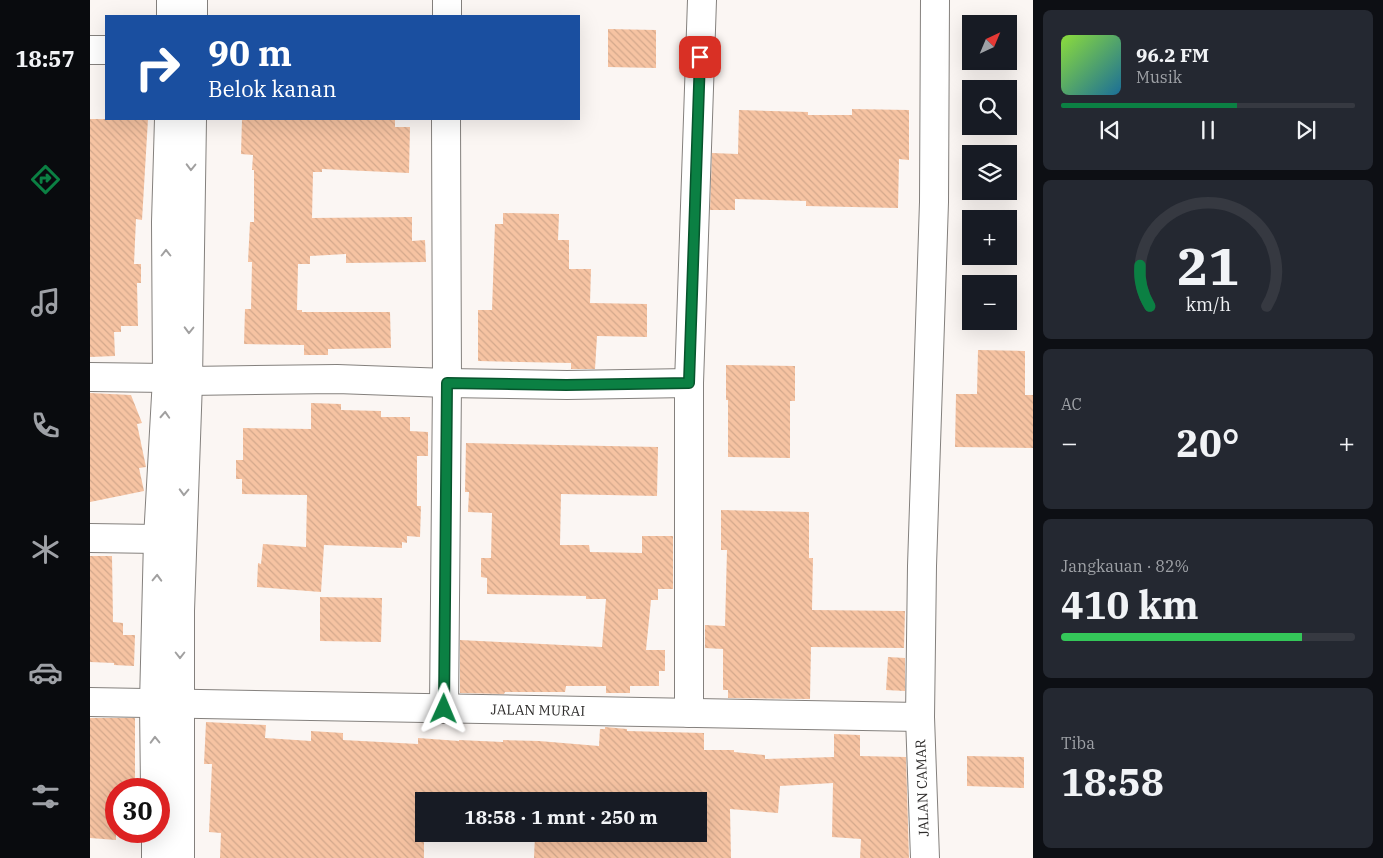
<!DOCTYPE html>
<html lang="id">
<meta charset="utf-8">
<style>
:root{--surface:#171b24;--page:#242831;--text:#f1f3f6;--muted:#9ea1a6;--line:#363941;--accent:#0b8043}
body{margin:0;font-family:"IBM Plex Serif",serif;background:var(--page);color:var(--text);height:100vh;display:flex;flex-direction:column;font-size:19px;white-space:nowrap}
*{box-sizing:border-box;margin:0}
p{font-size:16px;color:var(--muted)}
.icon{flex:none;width:28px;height:28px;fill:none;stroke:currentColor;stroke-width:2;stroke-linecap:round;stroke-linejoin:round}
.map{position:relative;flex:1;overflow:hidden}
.side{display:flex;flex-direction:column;gap:10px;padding:10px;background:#0d0f14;width:350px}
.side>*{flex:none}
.guide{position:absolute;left:15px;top:15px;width:475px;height:105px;border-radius:0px;box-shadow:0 5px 20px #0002;background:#1a4fa0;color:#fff;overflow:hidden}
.needle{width:32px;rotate:44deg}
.fabs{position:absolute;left:872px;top:15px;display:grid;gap:10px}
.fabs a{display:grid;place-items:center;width:55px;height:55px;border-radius:0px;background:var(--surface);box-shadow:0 5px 20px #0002;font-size:25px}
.speed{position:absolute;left:15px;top:778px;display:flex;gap:10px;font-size:25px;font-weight:700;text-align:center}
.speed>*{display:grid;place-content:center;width:65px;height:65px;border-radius:50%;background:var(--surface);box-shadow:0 5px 20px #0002;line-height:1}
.speed .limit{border:8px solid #d22;background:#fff;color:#111}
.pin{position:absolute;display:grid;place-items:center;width:42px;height:42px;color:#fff;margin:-21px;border-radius:10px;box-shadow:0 2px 8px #0006}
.me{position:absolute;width:55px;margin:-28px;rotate:1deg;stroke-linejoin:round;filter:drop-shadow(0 0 4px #0008)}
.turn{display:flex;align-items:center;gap:18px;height:105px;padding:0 20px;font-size:22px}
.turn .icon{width:65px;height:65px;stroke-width:2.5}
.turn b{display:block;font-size:35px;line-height:42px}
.big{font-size:38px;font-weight:800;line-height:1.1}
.side .tile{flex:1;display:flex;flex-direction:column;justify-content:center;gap:8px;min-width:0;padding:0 18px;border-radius:8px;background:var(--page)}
.side .dial{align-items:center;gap:0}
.dial svg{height:130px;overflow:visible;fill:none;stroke:var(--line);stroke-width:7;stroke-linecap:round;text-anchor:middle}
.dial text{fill:var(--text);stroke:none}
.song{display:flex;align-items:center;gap:15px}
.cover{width:60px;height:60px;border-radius:8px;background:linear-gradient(135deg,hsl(90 70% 55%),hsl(200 70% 35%))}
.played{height:5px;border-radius:2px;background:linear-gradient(90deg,var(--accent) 60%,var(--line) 60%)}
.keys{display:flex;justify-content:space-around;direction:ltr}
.heat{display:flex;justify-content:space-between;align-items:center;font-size:28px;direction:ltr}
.charge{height:8px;border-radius:4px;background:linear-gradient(90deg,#34c759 82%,var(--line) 0)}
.trip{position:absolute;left:325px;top:792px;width:292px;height:50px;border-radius:0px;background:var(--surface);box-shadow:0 5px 20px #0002;font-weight:800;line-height:50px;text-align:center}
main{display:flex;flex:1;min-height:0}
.tabs{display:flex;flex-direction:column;width:90px;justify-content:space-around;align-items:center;background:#090b0e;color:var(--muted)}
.tabs .icon{width:35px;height:35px}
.tabs .selected{color:var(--accent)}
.tabs b{font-size:22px;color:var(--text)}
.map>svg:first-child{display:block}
</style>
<main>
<nav class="tabs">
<b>18:57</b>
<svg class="icon selected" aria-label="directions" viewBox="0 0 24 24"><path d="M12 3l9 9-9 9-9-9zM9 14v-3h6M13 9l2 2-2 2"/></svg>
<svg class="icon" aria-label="music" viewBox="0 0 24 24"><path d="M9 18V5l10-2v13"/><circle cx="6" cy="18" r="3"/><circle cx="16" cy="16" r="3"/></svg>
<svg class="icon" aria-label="phone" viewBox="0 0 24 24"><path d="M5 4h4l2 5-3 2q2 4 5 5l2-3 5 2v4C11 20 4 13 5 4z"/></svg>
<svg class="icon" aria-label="climate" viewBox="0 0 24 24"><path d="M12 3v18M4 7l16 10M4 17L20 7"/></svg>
<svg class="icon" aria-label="car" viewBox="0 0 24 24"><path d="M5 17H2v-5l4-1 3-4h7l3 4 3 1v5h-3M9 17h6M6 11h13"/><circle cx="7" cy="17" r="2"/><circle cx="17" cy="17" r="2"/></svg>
<svg class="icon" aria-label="filters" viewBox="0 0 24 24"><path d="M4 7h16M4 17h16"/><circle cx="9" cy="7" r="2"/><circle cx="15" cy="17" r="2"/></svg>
</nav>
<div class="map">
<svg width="943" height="858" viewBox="0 0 943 858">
<defs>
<pattern id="building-back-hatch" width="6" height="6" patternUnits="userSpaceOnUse" patternTransform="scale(1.25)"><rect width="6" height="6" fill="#f6c3a2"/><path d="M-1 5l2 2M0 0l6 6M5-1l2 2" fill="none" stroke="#d3a88c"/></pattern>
</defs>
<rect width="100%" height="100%" fill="#fbf6f3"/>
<!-- building -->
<path fill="url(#building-back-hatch)" d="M518,29L566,30V68L518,67Z
M762,109L819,110V160L809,159L808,208L716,206V201L645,199V210H620L622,153L648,154L649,110L718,112V115H762Z
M0,119H58L52,220L46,219L44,264H51V283H47L48,326H31V332H24L25,356L0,357Z
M152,119H305V127H320L319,173L232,169V172H223L222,218L322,217V241L335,240L336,262L256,263V254L220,256V264H208L207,310H212V312H300L301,348L238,349V355H214V345L154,344L155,309H161L162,262H158L160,222H164V170H162L163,155L151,154Z
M413,213L469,214L468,240H479V269H501L500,303L557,304V337L507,336L505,369H481V363L388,361V310H402L405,224H413Z
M888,350L935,351V395H943V448L865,447L866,394H887Z
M636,365L705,366V401H700V458L638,457V400H636Z
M0,393L41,395L52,423L47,424L56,467L49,468L54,491L0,502Z
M221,403L251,404V410L291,411V417H320V431L338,432V456H327V506H331L330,537L317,536V543L312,542V548L234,545L231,592L167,587L168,563L171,564L173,544L216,547L217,495L152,494V479H146V460H153V428L221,429Z
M376,443L568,447L567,496L471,494L470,545H499L500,552L552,553V536H583V589H568V600H561L556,650H575V671H569V686H540V693H516V686H476L475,692H415L414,694L370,693V640L512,647L516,599H496V596L397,594V578L391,577V558H401L402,513L378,512L379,492H375Z
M631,510L719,512V558H723L722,610L815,611L814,648L721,647L720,699L638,698V690H633V649L615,648V625L635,626L637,550H631Z
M0,556H22L23,622L33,623V635H45L44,666L24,665V663L0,662Z
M230,597L292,598L291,642L230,641Z
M798,657L815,658V691L796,690Z
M0,718H45V789H26V840L0,838Z
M116,722L176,725L175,738L221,741V731L253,733V740L328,744V738L369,741V740L413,742V740L449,741L509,746L510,729H515V727L537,729V731L614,733V750H644V752L675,755V759L744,757V734L770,735V756L816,757L819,858H770L771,839L742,837L743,783L690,786L688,813L640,809L641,858H444L445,835L509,842V834H609V801H447V800L407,798V801H334V858H130L131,833L119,832L122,764H114Z
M877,756L934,757V788L877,786Z"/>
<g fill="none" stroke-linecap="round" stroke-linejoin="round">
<defs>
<g id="street">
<path d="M81,0V16"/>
<path d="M103,16V0"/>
<path d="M357,16V0"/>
<path d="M0,50H16"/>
<path d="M0,377L77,378L98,381L247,379L357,383L477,385L599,383"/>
<path d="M0,538L68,539"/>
<path id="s1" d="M0,702L830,717"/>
<path d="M354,709L357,383L356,119"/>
<path d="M599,713V383L612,0"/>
<path d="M65,789L64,703L68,539L77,378L76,222L79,119"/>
<path d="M66,831V858"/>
<path d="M90,858V611L98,381L102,119"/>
<path d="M835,858L830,717L832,566L844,202L845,0"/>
</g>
</defs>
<!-- street casing -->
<use href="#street" stroke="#84807d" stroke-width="30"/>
<!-- street -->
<use href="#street" stroke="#fff" stroke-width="28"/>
</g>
<!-- one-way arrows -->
<defs><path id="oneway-chevron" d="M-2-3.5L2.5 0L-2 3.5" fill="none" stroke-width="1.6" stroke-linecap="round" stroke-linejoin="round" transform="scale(1.25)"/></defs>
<g stroke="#a1a0a0">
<use href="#oneway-chevron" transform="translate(101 167) rotate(91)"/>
<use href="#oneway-chevron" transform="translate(76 253) rotate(-90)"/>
<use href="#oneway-chevron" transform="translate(99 330) rotate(91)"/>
<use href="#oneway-chevron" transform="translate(75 415) rotate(-87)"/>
<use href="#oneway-chevron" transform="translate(94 492) rotate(92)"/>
<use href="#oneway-chevron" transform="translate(67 578) rotate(-88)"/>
<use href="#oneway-chevron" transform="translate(90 655) rotate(90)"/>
<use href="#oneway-chevron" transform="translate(65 740) rotate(-91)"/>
</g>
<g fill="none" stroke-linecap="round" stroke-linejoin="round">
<defs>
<path id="route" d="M354,709L357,383L476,385L599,383L610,57"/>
</defs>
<!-- route casing -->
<use href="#route" stroke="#07532c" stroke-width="12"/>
<!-- route -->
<use href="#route" stroke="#0b8043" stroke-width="9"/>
</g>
<g text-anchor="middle" stroke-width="4.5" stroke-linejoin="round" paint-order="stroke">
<!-- street labels -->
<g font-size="14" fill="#2f2d2c" stroke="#fff">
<text dy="5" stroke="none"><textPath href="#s1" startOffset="448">JALAN MURAI</textPath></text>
<text transform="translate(832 788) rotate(-92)" y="5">JALAN CAMAR</text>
</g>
</g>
</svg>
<div class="fabs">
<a><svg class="needle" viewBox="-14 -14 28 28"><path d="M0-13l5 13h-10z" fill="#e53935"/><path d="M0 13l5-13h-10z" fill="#9ea1a6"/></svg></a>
<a><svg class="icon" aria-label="search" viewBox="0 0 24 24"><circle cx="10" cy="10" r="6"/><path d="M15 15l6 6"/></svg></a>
<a><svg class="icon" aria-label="layers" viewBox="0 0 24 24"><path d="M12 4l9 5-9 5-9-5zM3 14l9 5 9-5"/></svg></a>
<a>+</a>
<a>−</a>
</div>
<div class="speed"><div class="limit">30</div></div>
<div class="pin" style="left:610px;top:57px;background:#d93025"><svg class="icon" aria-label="arrive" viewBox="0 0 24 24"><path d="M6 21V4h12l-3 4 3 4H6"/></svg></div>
<svg class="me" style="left:354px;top:709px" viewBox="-20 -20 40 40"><path d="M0-17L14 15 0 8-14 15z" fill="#0b8043" stroke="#fff" stroke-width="4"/></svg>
<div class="trip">18:58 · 1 mnt · 250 m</div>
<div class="guide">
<div class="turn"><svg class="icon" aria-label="right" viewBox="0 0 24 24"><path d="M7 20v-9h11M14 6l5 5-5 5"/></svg><div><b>90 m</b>Belok kanan</div></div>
</div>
</div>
<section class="side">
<div class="tile">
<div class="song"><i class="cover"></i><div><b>96.2 FM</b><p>Musik</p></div></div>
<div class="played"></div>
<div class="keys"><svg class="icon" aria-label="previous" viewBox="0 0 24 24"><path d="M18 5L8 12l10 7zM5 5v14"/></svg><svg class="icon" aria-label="pause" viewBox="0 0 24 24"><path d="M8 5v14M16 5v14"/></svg><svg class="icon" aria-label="next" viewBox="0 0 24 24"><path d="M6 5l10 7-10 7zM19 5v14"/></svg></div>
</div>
<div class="tile dial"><svg viewBox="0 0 100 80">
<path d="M14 69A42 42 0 1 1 86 69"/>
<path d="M14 69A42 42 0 0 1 8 44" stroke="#0b8043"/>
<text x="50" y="56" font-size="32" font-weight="700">21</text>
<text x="50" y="72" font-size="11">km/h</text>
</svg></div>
<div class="tile"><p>AC</p>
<div class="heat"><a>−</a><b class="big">20°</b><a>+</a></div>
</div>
<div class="tile"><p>Jangkauan · 82%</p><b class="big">410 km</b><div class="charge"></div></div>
<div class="tile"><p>Tiba</p><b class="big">18:58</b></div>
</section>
</main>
